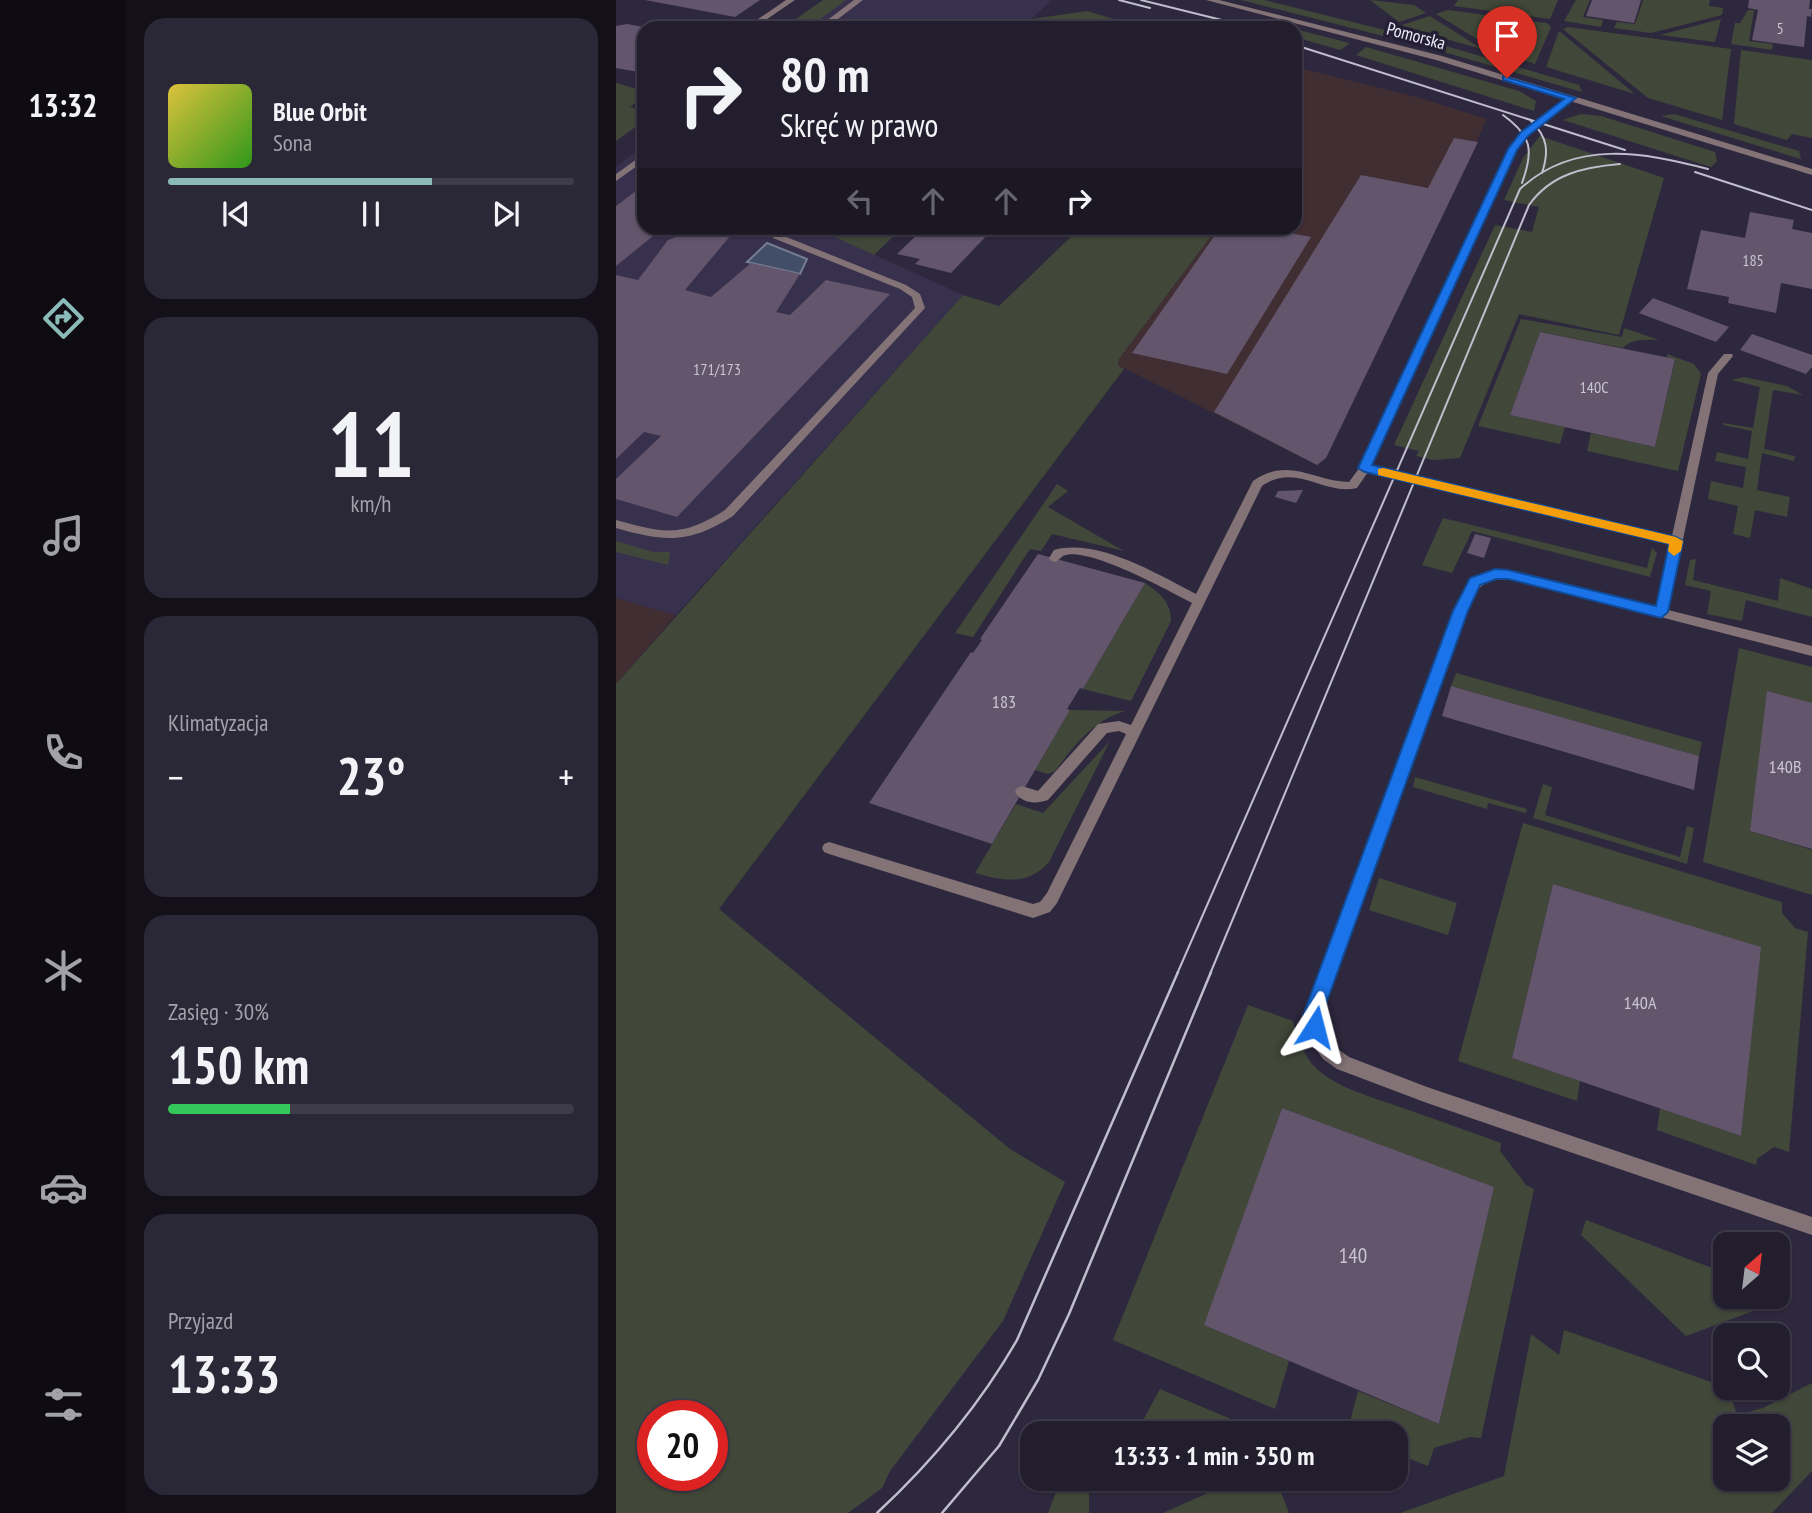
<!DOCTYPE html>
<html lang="pl">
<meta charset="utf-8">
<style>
:root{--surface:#221e2e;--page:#2a2736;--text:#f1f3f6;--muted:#a2a2aa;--line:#3f3c4a;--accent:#8bbbb9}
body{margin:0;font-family:"PT Sans Narrow",sans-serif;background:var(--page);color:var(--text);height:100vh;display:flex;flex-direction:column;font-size:26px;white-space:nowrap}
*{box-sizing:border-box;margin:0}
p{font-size:23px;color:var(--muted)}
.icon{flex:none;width:38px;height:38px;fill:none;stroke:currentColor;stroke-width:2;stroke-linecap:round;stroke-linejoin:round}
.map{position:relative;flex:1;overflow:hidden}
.panel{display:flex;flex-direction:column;gap:18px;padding:18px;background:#131019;width:490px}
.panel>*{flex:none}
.hud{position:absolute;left:21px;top:21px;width:665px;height:214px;border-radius:21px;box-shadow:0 2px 5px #0004,0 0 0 2px var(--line);background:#221e2e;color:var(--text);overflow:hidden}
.needle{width:46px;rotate:28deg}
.tools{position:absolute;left:1097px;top:1232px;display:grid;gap:14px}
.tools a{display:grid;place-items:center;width:77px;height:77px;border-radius:14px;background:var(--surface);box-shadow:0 2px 5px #0004,0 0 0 2px var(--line);font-size:35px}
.speed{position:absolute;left:21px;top:1400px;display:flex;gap:14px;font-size:35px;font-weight:700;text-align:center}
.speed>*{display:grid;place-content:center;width:91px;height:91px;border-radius:50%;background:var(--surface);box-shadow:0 2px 5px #0004,0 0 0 2px var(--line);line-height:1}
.speed .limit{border:10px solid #d22;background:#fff;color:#111}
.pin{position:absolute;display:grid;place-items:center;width:60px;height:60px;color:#fff;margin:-72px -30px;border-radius:50% 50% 50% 0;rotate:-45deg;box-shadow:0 0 7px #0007}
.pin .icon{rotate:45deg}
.me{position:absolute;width:77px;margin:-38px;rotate:9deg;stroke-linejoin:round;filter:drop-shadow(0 0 5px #0008)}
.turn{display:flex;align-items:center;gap:24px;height:147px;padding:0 28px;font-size:32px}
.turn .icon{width:91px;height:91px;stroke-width:2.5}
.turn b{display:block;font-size:49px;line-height:60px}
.lanes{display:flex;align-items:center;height:66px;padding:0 28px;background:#0003;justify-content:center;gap:35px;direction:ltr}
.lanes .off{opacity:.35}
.big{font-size:52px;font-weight:700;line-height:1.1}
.panel .card{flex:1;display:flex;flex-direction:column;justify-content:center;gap:10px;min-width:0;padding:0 24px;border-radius:21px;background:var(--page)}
.panel .dial{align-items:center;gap:0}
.dial b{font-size:91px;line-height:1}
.song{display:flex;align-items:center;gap:21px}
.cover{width:84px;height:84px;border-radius:10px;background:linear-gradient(135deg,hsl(50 70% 55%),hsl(110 70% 35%))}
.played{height:7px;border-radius:4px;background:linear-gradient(90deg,var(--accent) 65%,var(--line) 65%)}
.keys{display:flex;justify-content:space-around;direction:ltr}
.heat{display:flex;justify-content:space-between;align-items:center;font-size:38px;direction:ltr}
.charge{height:10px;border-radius:5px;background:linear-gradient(90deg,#34c759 30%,var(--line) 0)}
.trip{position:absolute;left:404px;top:1421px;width:388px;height:70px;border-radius:21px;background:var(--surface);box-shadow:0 2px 5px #0004,0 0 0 2px var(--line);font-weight:700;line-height:70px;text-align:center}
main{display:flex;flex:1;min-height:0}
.tab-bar{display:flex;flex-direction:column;width:126px;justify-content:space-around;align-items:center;background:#0e0c12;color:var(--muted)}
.tab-bar .icon{width:49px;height:49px}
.tab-bar .current{color:var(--accent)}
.tab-bar b{font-size:32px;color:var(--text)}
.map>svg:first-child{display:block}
</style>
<main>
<nav class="tab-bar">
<b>13:32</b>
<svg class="icon current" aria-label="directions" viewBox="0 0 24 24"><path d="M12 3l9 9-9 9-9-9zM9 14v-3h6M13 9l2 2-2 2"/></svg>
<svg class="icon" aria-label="music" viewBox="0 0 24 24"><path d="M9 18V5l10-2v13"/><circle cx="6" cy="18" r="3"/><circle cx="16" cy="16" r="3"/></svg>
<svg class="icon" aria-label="phone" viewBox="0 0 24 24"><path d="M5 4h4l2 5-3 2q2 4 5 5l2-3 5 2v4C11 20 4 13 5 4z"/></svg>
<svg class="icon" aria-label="climate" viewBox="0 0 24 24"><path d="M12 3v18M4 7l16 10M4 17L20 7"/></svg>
<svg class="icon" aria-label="car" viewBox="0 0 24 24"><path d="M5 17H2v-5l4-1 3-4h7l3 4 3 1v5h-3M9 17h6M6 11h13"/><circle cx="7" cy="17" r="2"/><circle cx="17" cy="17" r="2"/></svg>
<svg class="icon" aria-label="filters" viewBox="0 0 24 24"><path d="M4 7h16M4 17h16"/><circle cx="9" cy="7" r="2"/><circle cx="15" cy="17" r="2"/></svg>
</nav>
<section class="panel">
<div class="card">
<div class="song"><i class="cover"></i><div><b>Blue Orbit</b><p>Sona</p></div></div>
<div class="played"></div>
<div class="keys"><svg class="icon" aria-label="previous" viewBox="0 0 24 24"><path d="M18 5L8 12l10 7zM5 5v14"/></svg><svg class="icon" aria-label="pause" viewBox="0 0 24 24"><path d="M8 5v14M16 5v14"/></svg><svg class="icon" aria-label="next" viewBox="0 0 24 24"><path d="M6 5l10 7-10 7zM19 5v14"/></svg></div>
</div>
<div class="card dial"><b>11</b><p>km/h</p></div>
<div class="card"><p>Klimatyzacja</p>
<div class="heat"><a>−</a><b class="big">23°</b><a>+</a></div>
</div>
<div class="card"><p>Zasięg · 30%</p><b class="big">150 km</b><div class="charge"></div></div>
<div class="card"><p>Przyjazd</p><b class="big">13:33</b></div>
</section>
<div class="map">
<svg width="1196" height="1513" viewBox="0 0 1196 1513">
<rect width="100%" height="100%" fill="#2e283e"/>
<!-- commercial -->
<path fill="#412e33" d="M679,67L797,96L871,119L710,458L701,465L502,365L503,359L601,228H679Z
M0,598L60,615L0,684Z"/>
<!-- built -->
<path fill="#38314d" d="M220,0H431L435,1L405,28H180Z
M28,145V228H205L208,232L347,295L60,615L0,598V167Z"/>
<!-- green -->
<path fill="#414839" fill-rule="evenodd" d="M207,0H230L192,28H167Z
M625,0H648L813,41L963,85L966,92L807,46Z
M754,0L798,5L810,13L783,22Z
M842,0H942L934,19L838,6Z
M960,0H974L967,17L987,20L985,27L948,21Z
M1027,0H1094L1093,6L1107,8L1106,15L1035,33L998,28L1001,22L1019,24Z
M832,10L931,23L935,27L919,64L884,53L820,14Z
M1132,10H1138L1133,41L1157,44L1156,50L1115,44L1119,23H1124Z
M471,11L501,20L492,28H405L415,19Z
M814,16L866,49L793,29L786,25Z
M1105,19L1099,42L1044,35Z
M952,27L1115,49L1106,120L1032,98L947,29Z
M679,29L733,43V44L724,50L679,37Z
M943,31L1019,94L930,67Z
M750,47L903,91L920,101L918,111L740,55Z
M1125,50L1196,60V138L1176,134L1171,140L1118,124Z
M0,83L25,90L28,96L14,107L28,111V124L22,125L0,141Z
M965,114L985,116L1099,152L1101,161L1095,167L947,120Z
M1058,114L1183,151L1185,159L1045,116Z
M924,136L1048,178L1003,335L903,314L844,458L817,460L800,456L803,451L778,445L879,225L916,232L923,207L888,200L907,158Z
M205,228H286L258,255L208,232Z
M464,228H601L503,359L502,365L508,369L103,909L394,1149L449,1182L387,1321L274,1471L266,1488L232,1513H0V684L347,295L383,306ZM37,1416H96V1475H37Z
M905,319L1006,337L1008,328L1043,340C1030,340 1016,338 1007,348L924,332L894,415L949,427L944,444L862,426Z
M1051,354L1078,364L1085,374L1062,471L971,451L975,433L1039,447L1059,360L1051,357Z
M1128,377L1171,386L1187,395L1157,390L1148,449L1179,456L1178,461L1146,453L1141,490L1174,497L1171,517L1139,510L1134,538L1117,534L1122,506L1092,499L1095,481L1127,488L1130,467L1099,461L1101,452L1132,459L1136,431L1107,425V423L1137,428L1144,387L1115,380Z
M441,484L452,491L432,507L508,551L436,534L425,551L414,549L357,637L339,633Z
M827,518L1031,568L1036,548L1041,553L1034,577L856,531L836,573L806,565Z
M0,541L37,552H54L52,565L0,552Z
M1080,559L1077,580L1162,601L1164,578L1196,589V617L1130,600L1126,621L1091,614L1095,591L1069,585L1074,560Z
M529,583C544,593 555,602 555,621L515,701L467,689Z
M1123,648L1196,667V703L1134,831L1196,850V895L1087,862Z
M840,673L1086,742L1083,756L835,686Z
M454,710L509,711C476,721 459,745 439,771L432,774L419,770Z
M494,741L433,862C412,886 387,881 359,873L400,804L427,813Z
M799,777L911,809L910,813L872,803L871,809L797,787Z
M927,784L936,787L929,815L1064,857L1071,826L1078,828L1071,864L917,818Z
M907,823L1166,902V913L1179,928L1192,932L1173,1152L1158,1147L1141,1159L1140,1165L1041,1130L1044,1108L1125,1136L1144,947L937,884L896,1058L964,1081L961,1101L842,1061Z
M763,878L841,903L832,935L753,910Z
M632,1005L677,1021C681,1038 688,1057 701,1069C723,1089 756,1097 784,1107C818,1119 852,1131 885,1143L884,1151L910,1185L918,1189L865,1438L854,1437L818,1448L812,1466L781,1454L780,1433H731L742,1391L823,1424L877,1187L666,1108L589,1325L673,1361L659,1409L497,1340Z
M970,1220L1109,1273L1110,1297H1162V1293L1168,1295L1167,1300L1070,1336L965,1235Z
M948,1330L1112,1388L1121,1415L1147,1408L1196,1383V1471L1156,1513H784L888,1476L915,1334L943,1355ZM1162,1426V1479H1110V1426Z
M544,1389L629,1425L631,1433H520Z
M445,1479H473V1513H432Z
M623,1479H660L673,1513H547Z"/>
<!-- water -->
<path fill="#424e67" stroke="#757d92" stroke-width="2" d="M151,243L191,259L184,274L131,262Z"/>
<!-- building -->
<path fill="#62556c" d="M29,0H144L119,17Z
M976,0H1025L1018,23L970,16Z
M1133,0H1194L1193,9H1196L1195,17L1191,16L1188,47L1136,40L1142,10L1132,8Z
M11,24L28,27V73L0,68V26Z
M838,138L862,142L710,458L701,465L598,412L745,175L812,188Z
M28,185V228H47L0,266V206Z
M1134,212L1178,220L1176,229L1196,233V289L1165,283L1160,313L1112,303L1113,297L1071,289L1085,230L1129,238Z
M83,228L120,229L69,290L95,297L135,263L184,274L160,312L174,315L210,280L274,294L61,517L0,499V479L45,436L28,432L0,459V275L22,280L52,240Z
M308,228H378L335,273L299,264L304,259L281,254Z
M604,228H647L695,237L611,374L516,353Z
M1037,298L1113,327L1100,342L1023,313Z
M924,332L1059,359L1039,447L894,415Z
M1136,334L1196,355V367L1190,374L1124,350Z
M687,490L680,503L659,497L662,491Z
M859,534L875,538L868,558L851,553Z
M422,554L529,583L467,689L464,688L451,709L454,710L376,844L253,803L355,652L357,653L366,640L364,639Z
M835,686L1083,756L1078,790L826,716Z
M1151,691L1196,703V849L1134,831Z
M937,884L1145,947L1125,1136L896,1058Z
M666,1108L878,1187L823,1424L588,1325Z"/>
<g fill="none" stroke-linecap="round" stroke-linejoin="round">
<!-- service -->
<path fill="#837377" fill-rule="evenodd" d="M170,0H179L138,28H129Z
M238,0H247L210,28H201Z
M952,96L959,98L911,136L901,149L756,466L1056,536L1092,373L1108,354H1116L1117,356L1102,374L1052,610L1196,646V656L892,578C869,579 859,588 851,609L704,1015L712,1038L719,1047L733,1057L811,1087L1196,1217V1235L811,1103L721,1069L707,1059L699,1048L688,1015L838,609C849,582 863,571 892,570L1040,607L1054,543L752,472L741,488C708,496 680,462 646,486L441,903L434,912L417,918L213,854L208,852L206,848L208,844L213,842L417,904L424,902L431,893L510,734L503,731L491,733L432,800C420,804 406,804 399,792L401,788L406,786L422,791L482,724L503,721L515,725L576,603C553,591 470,545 447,556C444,558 442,561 439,562L435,561L433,558L438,550C482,538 541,574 580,594L637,481C673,456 697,481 733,482L744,467L893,149L905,132Z
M28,100V106L19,108V104Z
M28,154V161L0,181V174Z
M157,234H163L290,285L304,294L309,308L117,516C73,544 49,542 0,528V520C48,533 65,538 109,510L299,308L296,297L284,289L157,238Z"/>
<!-- tertiary -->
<path fill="#837377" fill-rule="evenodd" d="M590,0H603L826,56L1196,169V175L820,60Z"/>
<!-- tram-far1 -->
<path stroke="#c0bdcc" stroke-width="2" d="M503,0L534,8
M525,0L638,28
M679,45L1009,150
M887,115C916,136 918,150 906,183
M915,121C932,137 933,152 926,173
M1079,172L1196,210
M561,974L904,189C958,139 1027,152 1092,169
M594,974L913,205C935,174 968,167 1004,164"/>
<!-- tram -->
<path stroke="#c0bdcc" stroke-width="2.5" d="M261,1513C317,1461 363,1406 401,1340L562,972
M326,1513L383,1446L422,1380L453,1314L595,972"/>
</g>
<!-- route -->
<path fill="#1a73e8" stroke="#114b97" stroke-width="2" d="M887,76L960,98L912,136L901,150L756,465L1060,537L1067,541L1052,612L1045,618L892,579H880L864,585L852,611L706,1015L708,1027L705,1033L699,1035L692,1033L687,1015L837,611L854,578L879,569L892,570L1040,606L1053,544L749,472L742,468L892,149L905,132L948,99L887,80Z"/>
<!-- slow -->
<path fill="#f59e0b" d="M767,468L1060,537L1067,541L1065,551L1058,556L1052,551L1053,544L762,475V469Z"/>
<g text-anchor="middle" stroke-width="7" stroke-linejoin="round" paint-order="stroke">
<!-- far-number labels -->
<g font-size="16" fill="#cac5d5">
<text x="1164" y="34">5</text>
<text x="1137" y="266">185</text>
<text x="101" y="375">171/173</text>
<text x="978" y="393">140C</text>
</g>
<!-- far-street labels -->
<g font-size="18" fill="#edeaf8" stroke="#241f34">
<text transform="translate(800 36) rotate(15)" y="6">Pomorska</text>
</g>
<!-- number labels -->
<g font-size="18" fill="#cac5d5">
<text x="388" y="708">183</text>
<text x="1169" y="773">140B</text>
<text x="1024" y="1009">140A</text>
</g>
<!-- near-number labels -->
<g font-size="21" fill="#cac5d5">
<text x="737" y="1263">140</text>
</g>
</g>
</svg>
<div class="tools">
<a><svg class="needle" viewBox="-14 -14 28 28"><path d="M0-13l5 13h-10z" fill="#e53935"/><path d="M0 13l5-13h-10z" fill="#a2a2aa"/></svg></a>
<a><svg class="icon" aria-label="search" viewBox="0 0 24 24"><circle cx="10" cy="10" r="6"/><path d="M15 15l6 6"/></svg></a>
<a><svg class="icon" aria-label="layers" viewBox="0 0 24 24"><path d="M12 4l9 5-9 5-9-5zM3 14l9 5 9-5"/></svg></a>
</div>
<div class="speed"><div class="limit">20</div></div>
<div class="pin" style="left:891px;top:78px;background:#d93025"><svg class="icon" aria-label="arrive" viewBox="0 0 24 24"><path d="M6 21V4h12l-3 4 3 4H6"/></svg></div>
<svg class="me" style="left:699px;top:1027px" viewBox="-20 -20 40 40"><path d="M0-17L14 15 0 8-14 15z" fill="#1a73e8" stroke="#fff" stroke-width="4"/></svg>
<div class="trip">13:33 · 1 min · 350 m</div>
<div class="hud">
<div class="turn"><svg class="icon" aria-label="right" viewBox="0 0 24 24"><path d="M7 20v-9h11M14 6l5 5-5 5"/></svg><div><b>80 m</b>Skręć w prawo</div></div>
<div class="lanes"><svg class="icon off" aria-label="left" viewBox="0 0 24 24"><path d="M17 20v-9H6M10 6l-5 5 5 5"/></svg><svg class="icon off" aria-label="ahead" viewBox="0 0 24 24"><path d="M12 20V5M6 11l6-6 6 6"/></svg><svg class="icon off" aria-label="ahead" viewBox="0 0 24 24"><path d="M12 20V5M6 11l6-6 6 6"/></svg><svg class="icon" aria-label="right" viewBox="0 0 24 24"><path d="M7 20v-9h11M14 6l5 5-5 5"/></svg></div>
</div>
</div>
</main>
